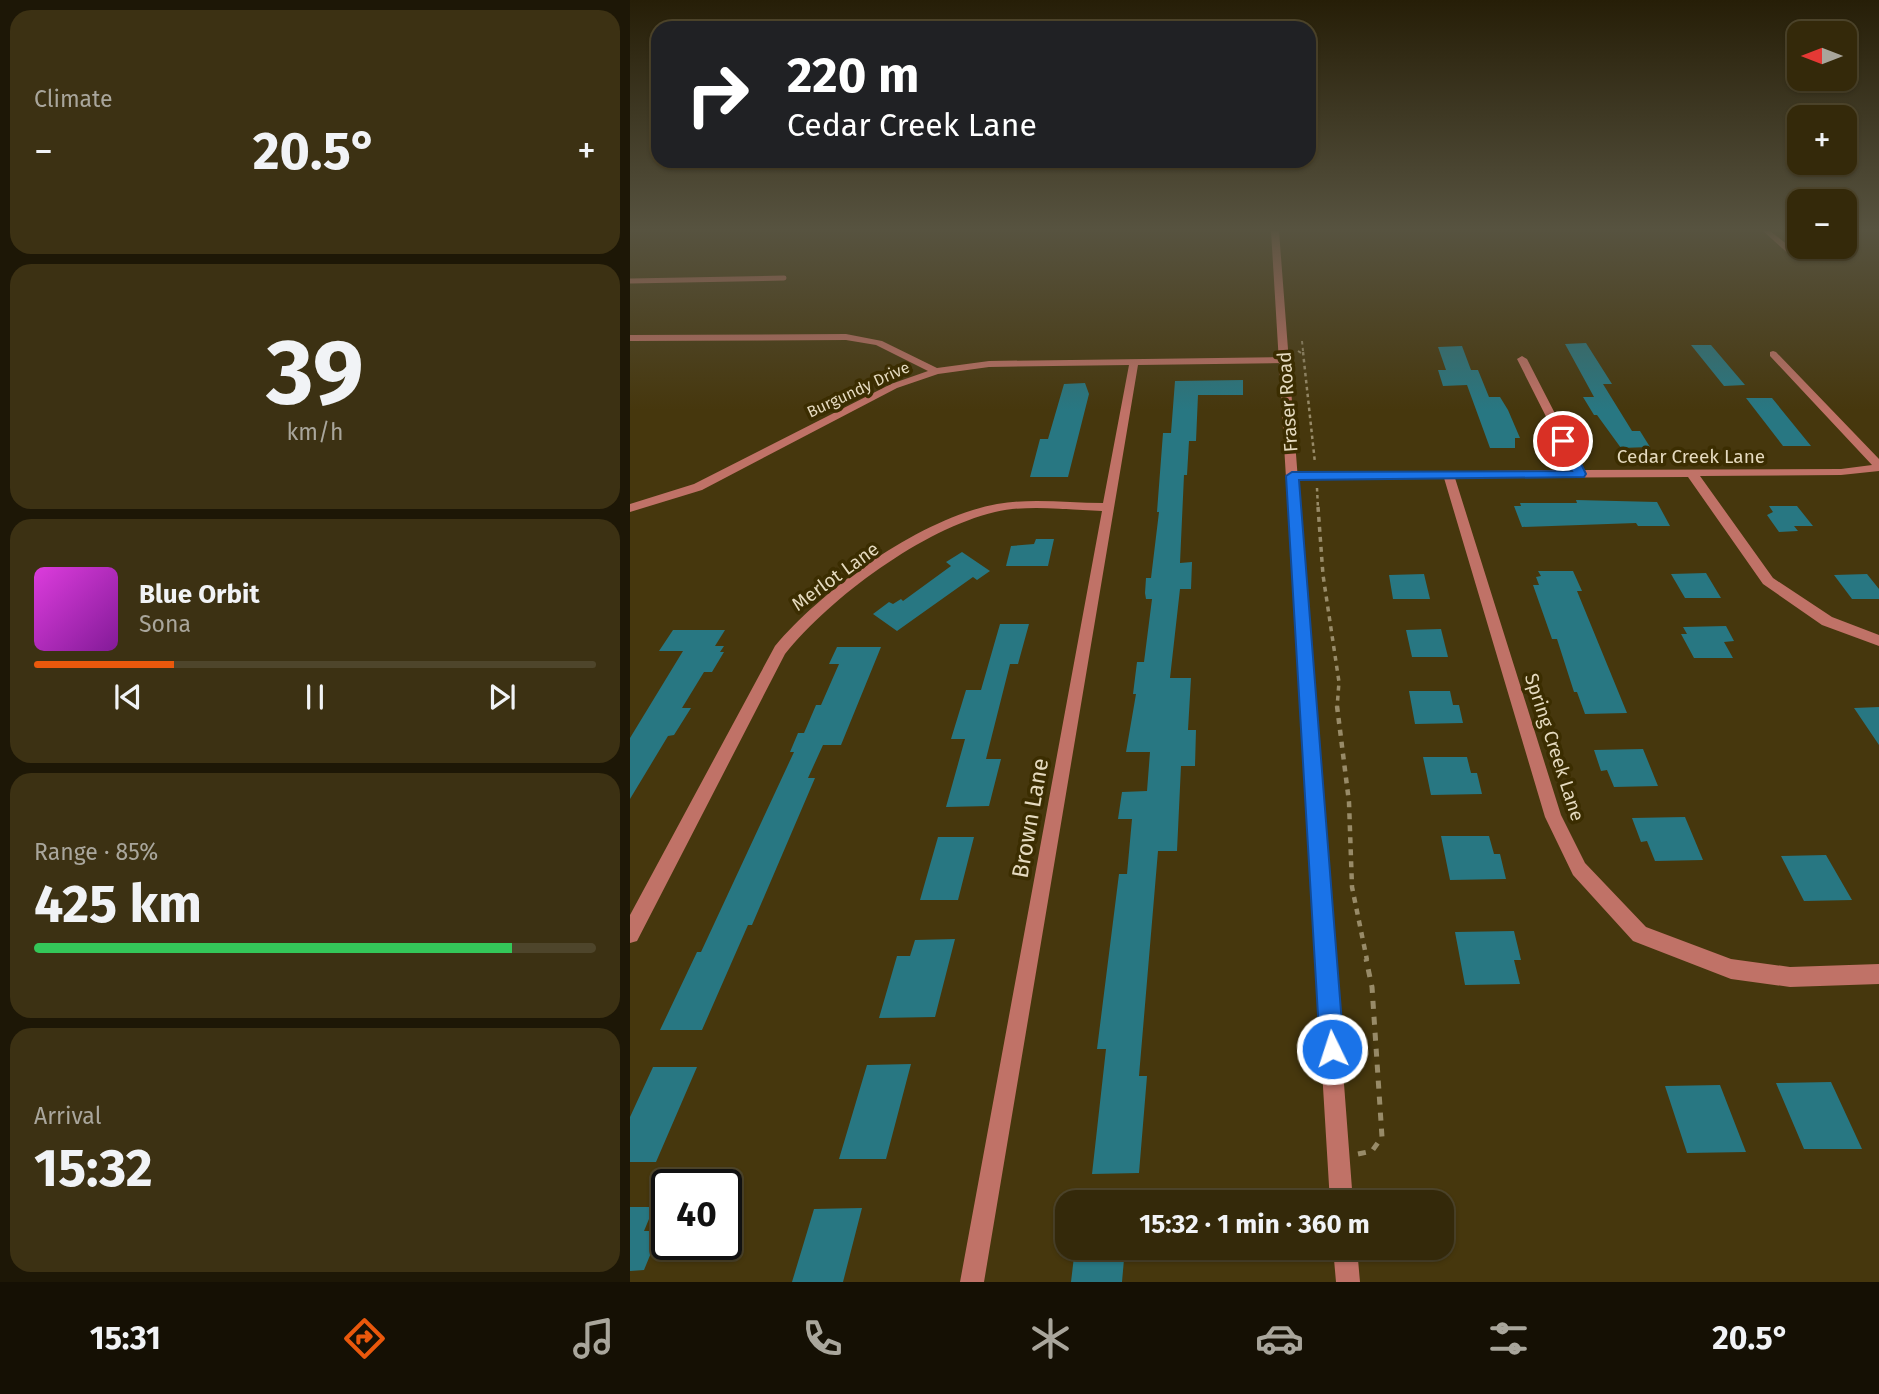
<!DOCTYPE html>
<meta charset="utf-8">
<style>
:root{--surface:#34290a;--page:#3c3113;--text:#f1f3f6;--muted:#a9a69c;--line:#4e452b;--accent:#ea580c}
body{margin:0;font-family:"Fira Sans",sans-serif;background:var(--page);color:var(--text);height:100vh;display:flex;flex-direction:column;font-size:26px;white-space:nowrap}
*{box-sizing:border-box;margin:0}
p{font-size:23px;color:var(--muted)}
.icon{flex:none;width:38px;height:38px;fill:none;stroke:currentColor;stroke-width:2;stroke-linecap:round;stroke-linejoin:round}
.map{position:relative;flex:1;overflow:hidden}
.drawer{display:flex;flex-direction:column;gap:10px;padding:10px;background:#1d1706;width:630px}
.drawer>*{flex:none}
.guide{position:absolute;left:21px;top:21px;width:665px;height:147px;border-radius:21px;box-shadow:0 2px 5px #0004,0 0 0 2px var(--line);background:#202124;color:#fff;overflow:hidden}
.needle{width:46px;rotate:270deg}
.tools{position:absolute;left:1157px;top:21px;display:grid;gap:14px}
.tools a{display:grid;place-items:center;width:70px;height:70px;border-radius:14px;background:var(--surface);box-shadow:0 2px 5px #0004,0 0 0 2px var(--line);font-size:35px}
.speed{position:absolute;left:21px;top:1169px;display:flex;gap:14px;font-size:35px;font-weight:700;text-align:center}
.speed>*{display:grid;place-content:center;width:91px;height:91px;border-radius:50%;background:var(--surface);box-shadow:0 2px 5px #0004,0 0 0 2px var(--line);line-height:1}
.speed .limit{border:4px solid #111;border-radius:10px;background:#fff;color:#111}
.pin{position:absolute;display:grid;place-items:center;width:60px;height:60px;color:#fff;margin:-30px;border:4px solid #fff;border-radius:50%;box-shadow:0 2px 7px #0007}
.me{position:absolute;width:77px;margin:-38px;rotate:356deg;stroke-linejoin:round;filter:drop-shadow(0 0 5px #0008)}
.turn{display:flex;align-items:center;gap:24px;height:147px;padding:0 21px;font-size:32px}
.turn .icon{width:91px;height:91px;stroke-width:2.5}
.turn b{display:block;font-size:49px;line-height:60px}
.big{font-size:52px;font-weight:700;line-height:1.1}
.drawer .widget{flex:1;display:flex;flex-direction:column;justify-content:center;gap:10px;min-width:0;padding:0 24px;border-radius:21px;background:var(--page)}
.drawer .dial{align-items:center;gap:0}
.dial b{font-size:91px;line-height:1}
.song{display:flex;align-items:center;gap:21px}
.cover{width:84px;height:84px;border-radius:10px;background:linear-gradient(135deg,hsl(300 70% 55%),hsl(290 70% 35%))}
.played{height:7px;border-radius:4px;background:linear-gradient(90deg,var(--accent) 25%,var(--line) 25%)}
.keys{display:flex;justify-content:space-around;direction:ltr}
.heat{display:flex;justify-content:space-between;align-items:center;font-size:38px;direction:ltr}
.charge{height:10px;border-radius:5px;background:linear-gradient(90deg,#34c759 85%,var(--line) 0)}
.trip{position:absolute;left:425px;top:1190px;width:399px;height:70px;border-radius:21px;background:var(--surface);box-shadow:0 2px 5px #0004,0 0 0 2px var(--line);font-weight:700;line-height:70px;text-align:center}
.dock{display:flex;height:112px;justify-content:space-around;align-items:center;background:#151004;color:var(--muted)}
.dock .icon{width:49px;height:49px}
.dock .selected{color:var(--accent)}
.dock b{font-size:32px;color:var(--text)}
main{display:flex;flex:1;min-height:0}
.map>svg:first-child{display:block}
</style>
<main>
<section class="drawer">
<div class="widget"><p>Climate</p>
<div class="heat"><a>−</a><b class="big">20.5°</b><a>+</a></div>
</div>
<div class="widget dial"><b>39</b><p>km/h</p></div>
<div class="widget">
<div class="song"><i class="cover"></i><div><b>Blue Orbit</b><p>Sona</p></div></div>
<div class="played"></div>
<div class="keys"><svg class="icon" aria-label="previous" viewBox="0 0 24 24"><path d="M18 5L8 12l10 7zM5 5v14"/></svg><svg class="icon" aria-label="pause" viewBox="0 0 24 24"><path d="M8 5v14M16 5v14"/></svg><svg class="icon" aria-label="next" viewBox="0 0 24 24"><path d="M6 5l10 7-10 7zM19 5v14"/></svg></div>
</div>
<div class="widget"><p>Range · 85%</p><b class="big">425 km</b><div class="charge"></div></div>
<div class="widget"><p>Arrival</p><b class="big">15:32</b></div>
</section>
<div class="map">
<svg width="1249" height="1282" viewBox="0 0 1249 1282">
<rect width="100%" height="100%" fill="#46370d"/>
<!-- building -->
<path fill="#287782" d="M956,343L982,384H973L1002,431H1010L1020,447L991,448L967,415H964L953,397H964L935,344Z
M1061,345H1081L1115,385L1094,386Z
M832,346L841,370H848L859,397H870L878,410L890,438H885V448H860L837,385L813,386L808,370H816L808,347Z
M613,380V395H568L566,441H559L557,475H554L550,563L562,562L561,589H550L540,678H561L558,730H566L565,766H551L547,851H528L509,1076H517L509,1173L462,1174L476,1049H467L489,874H497L502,819H488L492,792L517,791L520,752H496L506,694H503L507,662H514L522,599H516L515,593L516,578H521L529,512H527L533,433H541L545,381Z
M455,383L459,394L438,477H400L410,439H418L434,384Z
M1116,398H1142L1181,446H1153Z
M946,500L1027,502L1040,526H1008L1006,523L892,527L884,506H891L890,503H947Z
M1139,506H1167L1183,526H1164L1168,531L1149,532L1137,515L1143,512Z
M406,539H424L418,566H376L381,546L404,544Z
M332,552L360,571L347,580L343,577L267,631L243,614L259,602L263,604L271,599L273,601L321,566L316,562Z
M908,571H943L952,591H947L997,713L955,714L947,692H944L927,639H922L903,585H909L906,577L911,576Z
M1076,573L1091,598H1055L1041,574Z
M794,574L800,599H763L759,575Z
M1237,574L1249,589V599H1222L1204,575Z
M370,624H399L388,664H380L356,759H371L359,806L316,807L335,739H321L336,690H351Z
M1096,626L1104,641L1094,642L1103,658H1064L1051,634H1057L1053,627Z
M811,629L818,657H782L776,630Z
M43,630H95L85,646H94L90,652H94L82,672H74L52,708H61L44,735L38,736L0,799V738L53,651H29Z
M207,647H251L211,745H193L178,778H185L122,925H118L72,1030H30L67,952H71L164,752H160L168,733H174L186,705H191L209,664H199Z
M779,691H820L823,705H829L833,723L785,724Z
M1249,707V745L1224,708Z
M1013,749L1028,786L984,787L977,770L971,771L964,750Z
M793,757H837L841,773H847L852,794L801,795Z
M1055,817L1073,860L1025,861L1017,841L1011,842L1002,818Z
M811,836H859L864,854H870L876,879L820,880Z
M308,837H344L328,900H290Z
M1196,855L1222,900L1174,901L1151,856Z
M884,931L891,960H884L890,984L835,985L825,932Z
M325,939L305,1017L249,1018L267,956H280L285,940Z
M281,1064L256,1159H209L237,1065Z
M23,1067H67L26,1162H0V1117Z
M1201,1082L1232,1149H1174L1146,1083Z
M1090,1085L1116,1152L1057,1153L1035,1086Z
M0,1207H24L14,1231H30L14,1270L0,1271Z
M232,1208L213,1282H162L184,1209Z
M445,1248H495L492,1282H441Z"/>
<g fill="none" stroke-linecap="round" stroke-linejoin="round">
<!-- path-far4 -->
<path stroke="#988b68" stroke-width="2" stroke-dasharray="3.5 3.5" stroke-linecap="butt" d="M672,341L673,351
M668,351L673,354"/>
<!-- path-far3 -->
<path stroke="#988b68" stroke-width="2.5" stroke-dasharray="3.5 3.5" stroke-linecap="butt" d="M673,352L685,463
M687,488L688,509"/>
<!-- path-far2 -->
<path stroke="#988b68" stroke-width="3.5" stroke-dasharray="5 5" stroke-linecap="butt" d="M688,507L693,575L709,682L707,708"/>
<!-- path-far1 -->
<path stroke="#988b68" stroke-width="4.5" stroke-dasharray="6 6" stroke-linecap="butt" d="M707,706L719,802L722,887L737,960"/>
<!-- path -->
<path stroke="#988b68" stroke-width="5" stroke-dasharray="8 8" stroke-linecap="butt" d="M728,1154L742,1151L752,1137L742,987L736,959"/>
<!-- service -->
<path stroke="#c07267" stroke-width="5" d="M0,281L154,278"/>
<!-- minor -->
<path fill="#c07267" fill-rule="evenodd" d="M1133,231H1140L1168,253V257H1162Z
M216,334L252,341L307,368L359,361L654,357L659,360L654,363L508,365L354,1282H330L472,511C437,510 400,504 365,512C293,529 201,597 155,654L7,941L0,943V915L145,646C194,588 291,518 367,504C402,498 438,503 473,503L499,365L359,367L308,374L267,388L72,490L0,512V504L64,484L261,384L298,371L246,345L216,340L0,341V335Z
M1143,351L1146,352L1249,459V471L1211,475L1070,476L1143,578L1202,617L1249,635V646L1192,625L1133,584L1058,477L825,478L931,815L955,863L1016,927L1101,959L1160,967L1249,964V984L1160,987L1101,979L1003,941L943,875L915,817L814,478L662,479L656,476L662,473L943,470L887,359L892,356L897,359L954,470L1211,469L1242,465L1140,356V352Z"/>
<!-- tertiary -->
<path fill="#c07267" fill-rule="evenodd" d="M641,231H649L723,1202H700Z
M703,1248H727L730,1282H706Z"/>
</g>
<!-- sky -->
<linearGradient id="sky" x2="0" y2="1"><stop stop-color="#261e07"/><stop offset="0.56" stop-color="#575340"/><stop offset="1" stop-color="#575340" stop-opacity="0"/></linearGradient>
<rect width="1249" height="410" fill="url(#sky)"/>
<!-- route -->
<path fill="#1a73e8" stroke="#114b97" stroke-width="2" d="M929,439L940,441L956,474L954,477L669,480L714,1049L710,1057L702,1061L693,1057L690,1049L656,476L662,472L942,471L927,441Z"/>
<g text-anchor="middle" stroke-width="7" stroke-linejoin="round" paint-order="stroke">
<!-- far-street labels -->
<g font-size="16" fill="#e5dabf" stroke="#3b2d01">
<text transform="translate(228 389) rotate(-25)" y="6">Burgundy Drive</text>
</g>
<!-- street labels -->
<g font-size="19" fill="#e5dabf" stroke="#3b2d01">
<text transform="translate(657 402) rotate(-94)" y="7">Fraser Road</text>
<text x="1061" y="463">Cedar Creek Lane</text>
<text transform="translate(205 576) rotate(-36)" y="7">Merlot Lane</text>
<text transform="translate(925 747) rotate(72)" y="7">Spring Creek Lane</text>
</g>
<!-- near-street labels -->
<g font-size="23" fill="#e5dabf" stroke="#3b2d01">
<text transform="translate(400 818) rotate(-80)" y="8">Brown Lane</text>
</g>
</g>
</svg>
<div class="tools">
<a><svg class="needle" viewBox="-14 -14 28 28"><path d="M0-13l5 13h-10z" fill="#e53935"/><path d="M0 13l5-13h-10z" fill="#a9a69c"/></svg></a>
<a>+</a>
<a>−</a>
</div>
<div class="speed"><div class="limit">40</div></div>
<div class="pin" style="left:933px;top:441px;background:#d93025"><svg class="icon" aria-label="arrive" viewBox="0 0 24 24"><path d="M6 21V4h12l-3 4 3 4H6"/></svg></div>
<svg class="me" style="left:702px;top:1049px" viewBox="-20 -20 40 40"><circle r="17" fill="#1a73e8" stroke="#fff" stroke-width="3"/><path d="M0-11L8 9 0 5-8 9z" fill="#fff"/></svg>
<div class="trip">15:32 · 1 min · 360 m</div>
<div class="guide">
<div class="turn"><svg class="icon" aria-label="right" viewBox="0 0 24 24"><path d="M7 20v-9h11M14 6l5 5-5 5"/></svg><div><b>220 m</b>Cedar Creek Lane</div></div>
</div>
</div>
</main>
<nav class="dock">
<b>15:31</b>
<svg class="icon selected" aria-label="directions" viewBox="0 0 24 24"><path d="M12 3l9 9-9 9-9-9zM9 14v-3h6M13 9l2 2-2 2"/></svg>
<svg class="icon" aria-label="music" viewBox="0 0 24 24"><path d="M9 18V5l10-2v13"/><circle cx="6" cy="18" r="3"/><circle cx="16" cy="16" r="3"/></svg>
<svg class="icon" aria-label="phone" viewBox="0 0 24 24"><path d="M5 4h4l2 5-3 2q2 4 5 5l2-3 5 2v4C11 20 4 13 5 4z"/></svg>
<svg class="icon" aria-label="climate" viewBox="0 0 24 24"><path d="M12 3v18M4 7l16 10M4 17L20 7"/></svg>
<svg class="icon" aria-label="car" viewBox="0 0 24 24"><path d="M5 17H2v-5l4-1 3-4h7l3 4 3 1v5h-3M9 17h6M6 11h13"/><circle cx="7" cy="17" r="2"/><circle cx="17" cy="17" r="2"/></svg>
<svg class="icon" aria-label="filters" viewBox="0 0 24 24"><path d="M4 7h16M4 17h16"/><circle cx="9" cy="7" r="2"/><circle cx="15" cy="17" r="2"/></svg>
<b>20.5°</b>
</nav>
